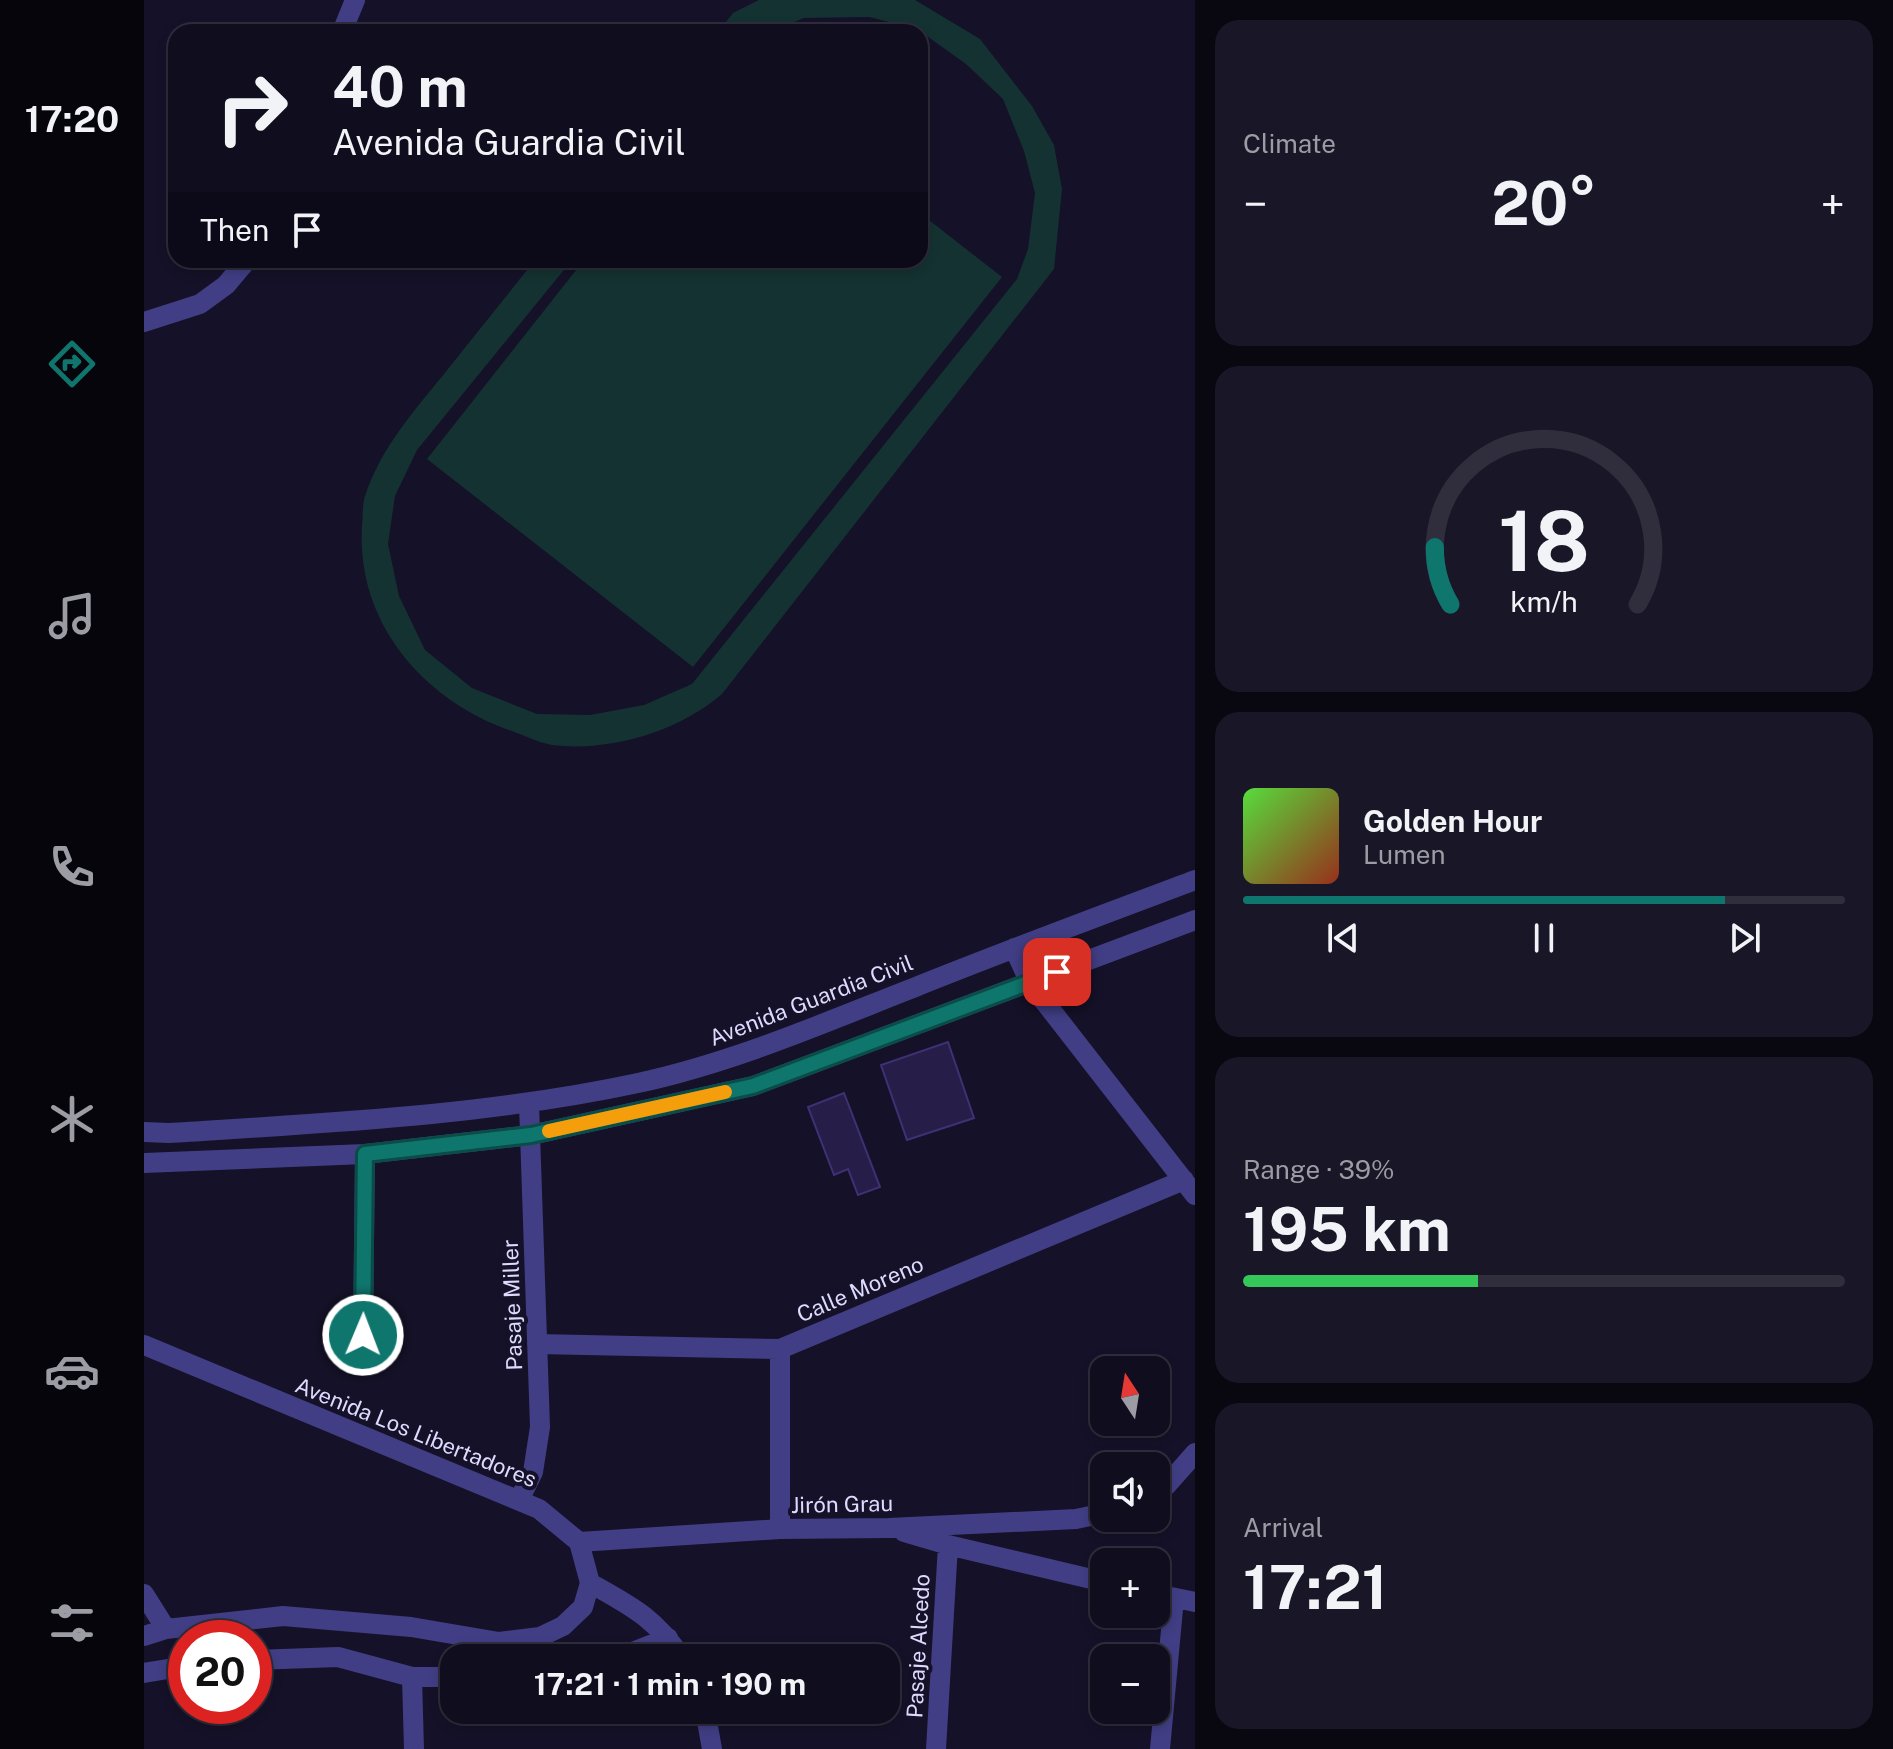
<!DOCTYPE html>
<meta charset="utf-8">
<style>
:root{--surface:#100d1e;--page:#191627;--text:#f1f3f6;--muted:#9c9ca4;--line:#302d3c;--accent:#0f766e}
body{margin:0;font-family:"Public Sans",sans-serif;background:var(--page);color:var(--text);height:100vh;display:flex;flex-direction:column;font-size:30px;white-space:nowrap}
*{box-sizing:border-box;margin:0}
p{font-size:26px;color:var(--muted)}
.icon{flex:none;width:44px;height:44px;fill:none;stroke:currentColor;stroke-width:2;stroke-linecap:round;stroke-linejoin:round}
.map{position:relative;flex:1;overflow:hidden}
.sheet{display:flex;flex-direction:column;gap:20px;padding:20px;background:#090710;width:698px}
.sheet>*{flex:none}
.guide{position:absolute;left:24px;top:24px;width:760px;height:244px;border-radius:24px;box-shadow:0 4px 12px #0003,0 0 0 2px var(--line);background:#100d1e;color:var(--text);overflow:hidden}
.needle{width:52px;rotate:348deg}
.buttons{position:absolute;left:946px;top:1356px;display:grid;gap:16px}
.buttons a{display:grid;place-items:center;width:80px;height:80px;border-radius:16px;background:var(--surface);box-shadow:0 4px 12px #0003,0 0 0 2px var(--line);font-size:40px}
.speed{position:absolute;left:24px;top:1620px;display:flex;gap:16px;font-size:40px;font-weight:700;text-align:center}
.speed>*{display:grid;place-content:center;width:104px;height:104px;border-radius:50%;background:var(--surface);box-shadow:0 4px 12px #0003,0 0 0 2px var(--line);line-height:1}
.speed .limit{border:12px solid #d22;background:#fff;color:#111}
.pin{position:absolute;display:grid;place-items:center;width:68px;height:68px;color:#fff;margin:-34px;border-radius:16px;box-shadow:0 4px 12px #0006}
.me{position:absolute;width:88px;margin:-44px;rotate:1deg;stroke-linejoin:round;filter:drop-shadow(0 0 6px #0008)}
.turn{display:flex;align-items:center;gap:28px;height:168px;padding:0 32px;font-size:36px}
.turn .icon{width:104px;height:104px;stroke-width:2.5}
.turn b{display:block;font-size:56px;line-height:68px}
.then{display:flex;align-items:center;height:76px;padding:0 32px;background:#0003;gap:16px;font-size:30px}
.big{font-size:60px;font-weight:700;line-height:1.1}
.sheet .widget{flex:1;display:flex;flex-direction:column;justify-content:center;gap:12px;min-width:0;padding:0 28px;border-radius:24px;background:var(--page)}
.sheet .dial{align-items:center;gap:0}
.dial svg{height:208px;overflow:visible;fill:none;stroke:var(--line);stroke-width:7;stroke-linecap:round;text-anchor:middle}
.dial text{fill:var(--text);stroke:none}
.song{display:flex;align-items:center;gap:24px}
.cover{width:96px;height:96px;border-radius:12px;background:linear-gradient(135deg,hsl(110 70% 55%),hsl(10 70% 35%))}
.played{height:8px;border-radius:4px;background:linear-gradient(90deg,var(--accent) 80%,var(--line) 80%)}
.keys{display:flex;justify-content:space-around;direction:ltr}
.heat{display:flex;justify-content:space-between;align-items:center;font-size:44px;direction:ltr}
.charge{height:12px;border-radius:6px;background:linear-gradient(90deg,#34c759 39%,var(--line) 0)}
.trip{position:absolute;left:296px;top:1644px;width:460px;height:80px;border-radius:24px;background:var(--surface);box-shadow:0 4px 12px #0003,0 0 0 2px var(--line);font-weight:700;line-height:80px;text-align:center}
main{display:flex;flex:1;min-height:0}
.dock{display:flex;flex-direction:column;width:144px;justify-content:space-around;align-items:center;background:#06050c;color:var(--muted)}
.dock .icon{width:56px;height:56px}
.dock .selected{color:var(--accent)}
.dock b{font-size:36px;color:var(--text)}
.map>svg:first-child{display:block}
</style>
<main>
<nav class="dock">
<b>17:20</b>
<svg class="icon selected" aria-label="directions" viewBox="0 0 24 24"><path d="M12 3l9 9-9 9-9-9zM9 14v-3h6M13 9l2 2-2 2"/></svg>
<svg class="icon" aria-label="music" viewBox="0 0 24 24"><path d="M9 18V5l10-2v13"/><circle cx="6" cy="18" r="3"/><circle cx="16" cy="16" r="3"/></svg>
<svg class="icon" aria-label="phone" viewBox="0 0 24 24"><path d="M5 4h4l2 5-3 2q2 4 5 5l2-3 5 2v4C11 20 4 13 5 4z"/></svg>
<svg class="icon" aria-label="climate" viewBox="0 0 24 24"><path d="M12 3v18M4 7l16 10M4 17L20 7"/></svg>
<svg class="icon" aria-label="car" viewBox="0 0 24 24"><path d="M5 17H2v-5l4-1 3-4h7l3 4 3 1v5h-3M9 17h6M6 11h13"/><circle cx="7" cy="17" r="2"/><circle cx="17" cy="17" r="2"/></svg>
<svg class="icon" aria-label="filters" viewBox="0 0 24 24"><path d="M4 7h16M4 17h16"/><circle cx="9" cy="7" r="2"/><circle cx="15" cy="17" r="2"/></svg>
</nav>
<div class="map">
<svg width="1051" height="1749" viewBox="0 0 1051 1749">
<rect width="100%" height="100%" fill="#151128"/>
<!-- green -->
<path fill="#143231" d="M615,0H771L836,39L888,106L910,145L918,189L910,269L578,694C534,732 466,752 408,745C396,743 384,737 373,733C282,703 212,625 218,526C219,516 218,505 221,496C237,448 269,412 300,374C330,336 361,298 391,260H428L273,450L251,496L244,544L255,596L281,650L328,688L393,714L446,715L500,705L548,684L873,279L884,249L891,193L880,151L859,99L822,64L773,29L725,17L660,18L627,32H574L589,13Z
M776,213L858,277L549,667L283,459L440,260H776Z"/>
<!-- building -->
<path fill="#261e49" stroke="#3e3174" stroke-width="2" d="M804,1042L830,1118L763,1140L737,1065Z
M700,1093L736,1187L714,1195L704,1169L690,1175L664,1107Z"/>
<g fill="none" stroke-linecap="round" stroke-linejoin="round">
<!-- minor -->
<path stroke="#413e85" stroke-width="20" d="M198,32L211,0
M0,322L56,304L82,285L103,260
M870,948L886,983L1051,1195
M0,1132L25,1133C182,1123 340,1116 494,1083C591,1062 682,1022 774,986C866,949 958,915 1051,880
M0,1163L221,1154L387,1135L609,1086L1051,920
M219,1335L221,1154
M393,1344L636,1349L1040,1180
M0,1345L395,1509L435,1542L446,1583L439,1607L419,1626L396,1637L355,1642L267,1627L139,1616L22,1629L0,1636
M636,1349V1529
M1012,1492L1022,1486L1051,1453
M375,1500L389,1472L396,1427L385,1104
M760,1532L804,1545L960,1582
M435,1542L636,1529L745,1528L932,1519L960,1513
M446,1583C487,1606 510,1617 538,1658
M0,1594L22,1629
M1012,1594L1051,1602
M473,1658L524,1638
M110,1660L194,1657L268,1677L270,1749
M0,1673L42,1666
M268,1677H310
M561,1710L568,1749
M792,1749L804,1545
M1016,1749L1030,1598"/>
</g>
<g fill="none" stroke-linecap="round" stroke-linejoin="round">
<defs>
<path id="route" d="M219,1335L221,1154L387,1135L609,1086L913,972"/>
</defs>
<!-- route casing -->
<use href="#route" stroke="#0a4d48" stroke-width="20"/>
<!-- route -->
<use href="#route" stroke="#0f766e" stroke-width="14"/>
<!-- slow -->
<path stroke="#f59e0b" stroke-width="14" d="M405,1131L581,1092"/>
</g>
<g text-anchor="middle" stroke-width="8" stroke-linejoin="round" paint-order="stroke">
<!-- street labels -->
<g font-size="22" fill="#dedafe" stroke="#151128">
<text transform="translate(667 1000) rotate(-21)" y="8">Avenida Guardia Civil</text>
<text transform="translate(716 1289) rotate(-23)" y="8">Calle Moreno</text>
<text transform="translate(368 1305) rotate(-92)" y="8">Pasaje Miller</text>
<text transform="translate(272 1432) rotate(22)" y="8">Avenida Los Libertadores</text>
<text transform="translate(698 1504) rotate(-1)" y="8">Jirón Grau</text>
<text transform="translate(774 1646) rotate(-87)" y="8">Pasaje Alcedo</text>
</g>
</g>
</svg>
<div class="buttons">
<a><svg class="needle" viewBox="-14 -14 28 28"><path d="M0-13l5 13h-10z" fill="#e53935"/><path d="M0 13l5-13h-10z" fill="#9c9ca4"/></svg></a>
<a><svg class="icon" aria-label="sound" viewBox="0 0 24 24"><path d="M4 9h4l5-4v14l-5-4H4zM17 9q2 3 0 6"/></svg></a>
<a>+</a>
<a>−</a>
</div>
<div class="speed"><div class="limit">20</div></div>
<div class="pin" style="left:913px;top:972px;background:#d93025"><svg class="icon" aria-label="arrive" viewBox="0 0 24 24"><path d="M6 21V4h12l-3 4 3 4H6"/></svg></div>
<svg class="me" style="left:219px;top:1335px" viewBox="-20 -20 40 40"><circle r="17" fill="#0f766e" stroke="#fff" stroke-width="3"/><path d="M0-11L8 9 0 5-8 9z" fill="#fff"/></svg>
<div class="trip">17:21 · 1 min · 190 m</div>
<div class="guide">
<div class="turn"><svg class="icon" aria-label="right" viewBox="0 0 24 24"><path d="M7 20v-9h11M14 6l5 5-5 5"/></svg><div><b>40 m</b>Avenida Guardia Civil</div></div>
<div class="then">Then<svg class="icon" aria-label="arrive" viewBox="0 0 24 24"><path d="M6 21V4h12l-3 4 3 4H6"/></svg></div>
</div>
</div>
<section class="sheet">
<div class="widget"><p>Climate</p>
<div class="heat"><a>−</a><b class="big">20°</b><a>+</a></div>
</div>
<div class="widget dial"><svg viewBox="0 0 100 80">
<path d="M14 69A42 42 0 1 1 86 69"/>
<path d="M14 69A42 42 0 0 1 8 47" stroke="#0f766e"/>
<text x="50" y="56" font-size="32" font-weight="700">18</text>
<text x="50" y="72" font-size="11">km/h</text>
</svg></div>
<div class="widget">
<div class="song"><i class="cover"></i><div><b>Golden Hour</b><p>Lumen</p></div></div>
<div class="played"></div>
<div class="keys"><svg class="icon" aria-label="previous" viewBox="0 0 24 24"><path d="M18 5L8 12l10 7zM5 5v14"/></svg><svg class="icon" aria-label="pause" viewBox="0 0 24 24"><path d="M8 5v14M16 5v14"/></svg><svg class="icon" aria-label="next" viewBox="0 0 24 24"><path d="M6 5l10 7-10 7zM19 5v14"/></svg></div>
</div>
<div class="widget"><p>Range · 39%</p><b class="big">195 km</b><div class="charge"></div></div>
<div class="widget"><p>Arrival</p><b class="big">17:21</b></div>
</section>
</main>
